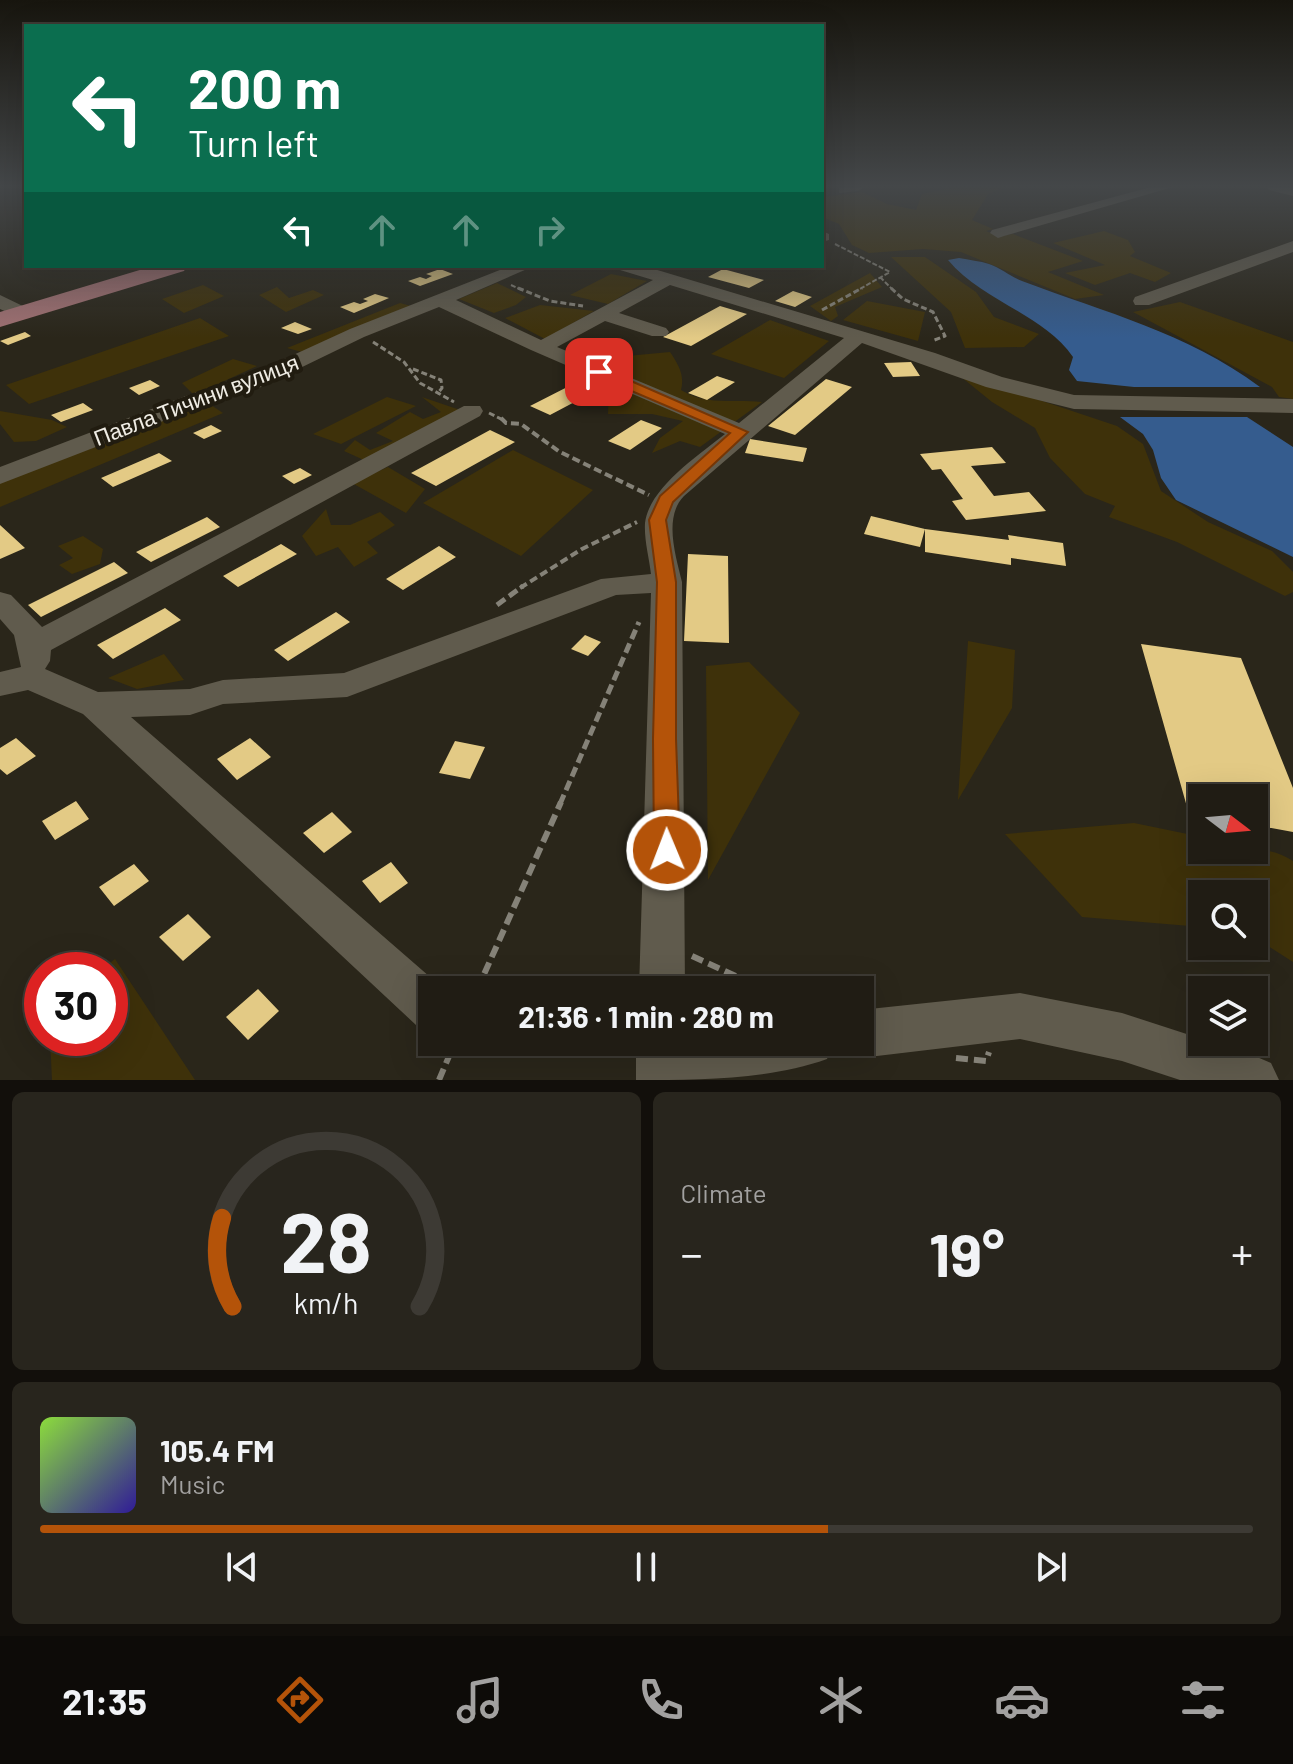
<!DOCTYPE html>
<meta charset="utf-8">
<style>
:root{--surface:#201c14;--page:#28251d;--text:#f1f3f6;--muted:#a2a1a0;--line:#3d3a34;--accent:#b45309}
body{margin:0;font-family:Barlow,sans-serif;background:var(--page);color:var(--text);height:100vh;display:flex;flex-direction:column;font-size:30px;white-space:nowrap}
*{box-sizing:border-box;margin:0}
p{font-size:26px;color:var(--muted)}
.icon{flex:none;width:44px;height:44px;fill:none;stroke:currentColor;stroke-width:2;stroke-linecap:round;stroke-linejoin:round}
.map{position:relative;height:1080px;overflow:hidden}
.sheet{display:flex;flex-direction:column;gap:12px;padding:12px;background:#120f0b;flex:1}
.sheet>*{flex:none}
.banner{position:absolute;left:24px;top:24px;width:800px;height:244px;border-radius:0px;box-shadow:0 8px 32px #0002,0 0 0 2px var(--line);background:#0b6e4f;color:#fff;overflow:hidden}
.needle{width:52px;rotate:106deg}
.fabs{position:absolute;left:1188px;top:784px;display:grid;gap:16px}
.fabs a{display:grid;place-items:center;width:80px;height:80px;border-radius:0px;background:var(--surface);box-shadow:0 8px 32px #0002,0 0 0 2px var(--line);font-size:40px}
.speed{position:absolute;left:24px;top:952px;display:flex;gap:16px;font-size:40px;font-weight:700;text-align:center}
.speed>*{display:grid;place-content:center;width:104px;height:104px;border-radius:50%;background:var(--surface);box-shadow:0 8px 32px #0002,0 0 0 2px var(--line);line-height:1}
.speed .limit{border:12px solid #d22;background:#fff;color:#111}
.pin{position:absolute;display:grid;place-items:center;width:68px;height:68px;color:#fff;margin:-34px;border-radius:16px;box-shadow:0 4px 12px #0006}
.me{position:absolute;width:88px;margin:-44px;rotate:359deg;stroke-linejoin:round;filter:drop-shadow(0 0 6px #0008)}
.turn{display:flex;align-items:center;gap:28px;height:168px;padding:0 32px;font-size:36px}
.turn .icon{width:104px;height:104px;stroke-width:2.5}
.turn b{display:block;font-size:56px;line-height:68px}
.lanes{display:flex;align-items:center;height:76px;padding:0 32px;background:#0003;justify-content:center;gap:40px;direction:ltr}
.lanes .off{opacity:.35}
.big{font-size:60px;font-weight:700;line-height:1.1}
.sheet .card{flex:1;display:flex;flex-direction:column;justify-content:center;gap:12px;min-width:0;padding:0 28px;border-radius:12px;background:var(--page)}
.sheet .dial{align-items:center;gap:0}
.dial svg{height:208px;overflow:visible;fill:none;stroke:var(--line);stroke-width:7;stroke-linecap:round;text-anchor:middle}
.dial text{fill:var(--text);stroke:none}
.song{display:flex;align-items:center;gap:24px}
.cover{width:96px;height:96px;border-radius:12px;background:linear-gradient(135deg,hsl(90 70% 55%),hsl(250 70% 35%))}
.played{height:8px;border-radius:4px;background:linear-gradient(90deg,var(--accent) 65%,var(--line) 65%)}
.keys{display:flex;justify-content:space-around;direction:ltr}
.heat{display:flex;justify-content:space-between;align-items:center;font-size:44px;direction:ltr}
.sheet .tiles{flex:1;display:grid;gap:12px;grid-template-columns:1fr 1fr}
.card:last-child{grid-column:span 2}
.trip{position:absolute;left:418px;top:976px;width:456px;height:80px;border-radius:0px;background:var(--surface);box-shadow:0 8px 32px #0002,0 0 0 2px var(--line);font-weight:700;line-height:80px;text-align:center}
.tab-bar{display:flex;height:128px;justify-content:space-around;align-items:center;background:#0d0b08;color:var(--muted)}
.tab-bar .icon{width:56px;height:56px}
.tab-bar .current{color:var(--accent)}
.tab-bar b{font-size:36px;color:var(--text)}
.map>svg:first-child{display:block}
</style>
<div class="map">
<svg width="1293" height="1080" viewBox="0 0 1293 1080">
<rect width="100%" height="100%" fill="#2a261a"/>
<!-- green -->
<path fill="#3e310a" d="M954,187H1004L988,194L972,220L993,229L986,231L998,236L1013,234L1083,261L1048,272L1104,295L1075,299L961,252L923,249L869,253L852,245L839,224L822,217V197L862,192L887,204L916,210L922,194Z
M1104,231L1128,240L1135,252L1130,256L1171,273L1155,282L1130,273L1095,285L1065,273L1105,265L1053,243Z
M891,257H925L976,292L994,317L1039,334L1024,347L965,348L951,312Z
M870,273L882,287L835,307L838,316L831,321L810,306Z
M611,274L647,281L608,304L570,295Z
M497,283L526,297L516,305L494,313L459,299Z
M203,285L224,296L184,313L162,299Z
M277,287L289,298L313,290L324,295L286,312L259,295Z
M867,301L925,312L918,341L843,320Z
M1180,302L1293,342V399L1279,397L1272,387L1133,312Z
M400,303L411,306L302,352L287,348Z
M540,305L594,311L545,339L505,318Z
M200,318L229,336L29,404L6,385Z
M770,320L829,341L784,378L711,354Z
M670,352C678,364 685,375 681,390C707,406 733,399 762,402L700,447L680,441L652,453L660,438L683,421L652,414H608L610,364L627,356Z
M233,359L257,366L194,395L182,383Z
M955,372L1117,426L1143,444L1161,491L1208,522L1272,551L1293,572V592L1285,596L1177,542L1109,517L1115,506L1085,494L1050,458L1035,428L992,402Z
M387,397L416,406L341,444L313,434Z
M422,397L460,410L366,461L344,451L355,440L370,450L393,441L376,433L410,412L423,419L441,412Z
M208,403L223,413L0,507V482Z
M0,411L52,420L67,427L36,441L14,442L0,424Z
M513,450L593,490L521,556L423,503Z
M388,467L425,489L406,513L352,483Z
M326,509L331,525H350L380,512L395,525L367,542L378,553L354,567L338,547L316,556L302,536Z
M83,536L103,549L100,564L72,574L59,565L73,558L58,546Z
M968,641L1015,650L1012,708L958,800Z
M164,654L184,680L137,689L108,678Z
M749,662L800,713L708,880L706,666Z
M1134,823L1202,837V850C1234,850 1266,843 1293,861V962L1254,937V894H1202V927L1082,917L1005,834Z
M115,959L195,1080H52L50,1038H110V970H101Z"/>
<!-- water -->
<path fill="#355c8e" d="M959,258C969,260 980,261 989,264C1001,268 1011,277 1022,281C1106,313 1186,332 1260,387H1134L1077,381L1069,370L1073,357C1043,314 982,301 948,260Z
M1120,417H1247L1293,447V557L1176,500L1161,478L1153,450L1143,434Z"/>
<!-- building -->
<path fill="#e3ca85" d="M440,269L453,274L420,286L408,281L420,277L426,279L432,276L426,274Z
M723,269L764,280L749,288L708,277Z
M793,291L812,297L795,307L775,301Z
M375,294L389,298L354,313L340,307L354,302L360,304L368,301L363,299Z
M720,306L747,314L691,346L663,337Z
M295,322L312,329L298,334L281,328Z
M25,332L31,336L8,345L0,341Z
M911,362L920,376L893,377L884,363Z
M717,376L735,382L707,400L688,393Z
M826,379L852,387L795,435L768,426Z
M150,380L160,386L139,395L129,388Z
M581,380L601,388L550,415L530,406Z
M83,403L93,410L61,422L51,415Z
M641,420L662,428L630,450L608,441Z
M211,425L222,431L204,439L193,433Z
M490,430L515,442L436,486L411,473Z
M750,439L807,448L803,462L745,453Z
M992,447L1006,463L971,466L994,496L1029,492L1046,511L966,520L952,501L963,499L941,469L932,470L920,454Z
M159,453L172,461L113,487L101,478Z
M300,468L312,475L294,484L282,476Z
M871,516L925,529L920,547L864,534Z
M207,517L220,527L151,562L136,552Z
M0,525L25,548L0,559Z
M925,529L1009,540L1008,535L1063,543L1066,566L1011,558V565L925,552Z
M281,544L297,554L238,587L223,576Z
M439,546L456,557L403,590L386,579Z
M688,554L728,556L729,643L684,641Z
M114,562L128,573L41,617L28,605Z
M165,608L181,620L113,659L97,645Z
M336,612L350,622L288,661L274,650Z
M585,635L601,642L588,656L571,649Z
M1141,644L1241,658L1293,788V832L1254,825V798H1202V817L1189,814Z
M16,738L36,756L7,775L0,769V748Z
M250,738L271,757L237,780L217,759Z
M455,741L485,747L470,779L439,773Z
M76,801L89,819L55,840L42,821Z
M332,812L352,832L324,853L303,833Z
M391,862L408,883L380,903L362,881Z
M134,864L149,881L114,906L99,887Z
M188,914L211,937L183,961L159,937Z
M258,989L279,1011L248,1040L226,1017Z"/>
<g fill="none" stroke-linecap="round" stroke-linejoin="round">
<!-- path-far4 -->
<path stroke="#858278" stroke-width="2" stroke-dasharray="5 2" stroke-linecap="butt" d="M835,244L890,272L858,290
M880,277L893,290
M511,285L522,290"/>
<!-- path-far3 -->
<path stroke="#858278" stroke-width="3" stroke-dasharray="6 3" stroke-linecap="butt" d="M518,288L550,301L583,306
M891,288L903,299L933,312L945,336L932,341
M822,310L862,288
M373,342L404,362L420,383L454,402
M413,369L441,380L442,388L437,394
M489,413L503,420"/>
<!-- path-far2 -->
<path stroke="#858278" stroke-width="4" stroke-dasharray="8 4" stroke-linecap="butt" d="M501,418L506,423L521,424L560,452L649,495
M520,588L582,549L637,522"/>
<!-- path-far1 -->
<path stroke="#858278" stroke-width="5" stroke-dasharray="10 5" stroke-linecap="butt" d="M497,605L523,586
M560,804L639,622"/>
<!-- path -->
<path stroke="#858278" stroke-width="6" stroke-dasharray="12 6" stroke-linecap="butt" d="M692,956L766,990
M477,990L561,802
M956,1058L986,1061L989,1052
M439,1080L455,1042"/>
<!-- minor -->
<path fill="#605b4d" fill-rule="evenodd" d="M839,187H865L858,191L839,193Z
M1151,187H1173L1004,236L998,238L990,233L992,230Z
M1267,187L1293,188V196L1269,190Z
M822,231L829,234V240L822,242Z
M1293,241V252L1149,305H1135L1133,301L1135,297Z
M510,266H534L456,300L541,340L653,280L620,270L617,266H644L935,353L1002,377L1074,395L1293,399V413L1074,409L986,387L862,343L684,496C663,517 676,557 682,582L685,990H639L651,593L616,595L347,697L223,704L190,715L131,717L445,990H432V1032L416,1025L83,714L28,690L0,696V672L21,667L14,635L0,619V592L11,595L42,627L464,406H480L483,411L480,416L51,650L50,661L45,669L98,692L190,689L223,680L344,673L601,579L651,574C649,557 644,540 645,523C649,488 699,455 725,434L531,350L439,307L364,337L261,387L207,404L0,484V467L191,394L245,377L350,329ZM670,285L844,338L739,423L557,347L605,321L652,336H666L669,332L666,328L619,313Z
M0,295L29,309L32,313L22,319L0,309Z
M1020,993L1122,1013L1202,1039V1042C1225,1042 1250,1054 1271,1063L1279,1080H1180L1122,1061L1020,1039L860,1058L843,1051L840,1042H860V1010Z
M636,1042H684V1048L693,1042H834L827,1059C768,1080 699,1080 636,1080Z"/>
<!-- major -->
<path fill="#a17173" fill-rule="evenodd" d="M153,266H187L184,271L0,327V312Z"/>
</g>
<!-- sky -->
<linearGradient id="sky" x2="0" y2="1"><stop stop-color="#17150e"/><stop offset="0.55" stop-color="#444749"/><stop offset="1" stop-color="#444749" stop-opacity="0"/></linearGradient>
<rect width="1293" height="338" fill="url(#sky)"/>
<!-- route -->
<path fill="#b45309" stroke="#753606" stroke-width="2" d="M599,367L748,432L673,502L666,520L676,582V739L680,850L676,858L667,861L657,858L654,850L653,739L657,582L649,520L660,496L730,433L594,375L592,372Z"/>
<g text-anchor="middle" stroke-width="8" stroke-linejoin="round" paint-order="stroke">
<!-- far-street labels -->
<g font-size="22" fill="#efece4" stroke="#211c10">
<text transform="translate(196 400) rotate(-21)" y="8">Павла Тичини вулиця</text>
</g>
</g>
</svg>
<div class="fabs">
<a><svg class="needle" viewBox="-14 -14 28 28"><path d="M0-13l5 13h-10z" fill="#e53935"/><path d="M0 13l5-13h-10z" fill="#a2a1a0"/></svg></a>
<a><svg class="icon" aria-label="search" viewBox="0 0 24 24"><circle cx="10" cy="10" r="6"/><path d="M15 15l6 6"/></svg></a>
<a><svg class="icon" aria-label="layers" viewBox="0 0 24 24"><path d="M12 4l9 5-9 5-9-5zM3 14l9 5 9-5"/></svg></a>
</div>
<div class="speed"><div class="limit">30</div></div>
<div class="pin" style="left:599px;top:372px;background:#d93025"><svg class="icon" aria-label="arrive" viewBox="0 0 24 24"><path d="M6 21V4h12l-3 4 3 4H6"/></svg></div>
<svg class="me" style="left:667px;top:850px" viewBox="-20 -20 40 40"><circle r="17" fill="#b45309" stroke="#fff" stroke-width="3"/><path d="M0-11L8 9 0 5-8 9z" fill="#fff"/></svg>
<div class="trip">21:36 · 1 min · 280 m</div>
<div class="banner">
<div class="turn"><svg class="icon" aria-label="left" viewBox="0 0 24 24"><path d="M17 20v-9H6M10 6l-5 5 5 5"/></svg><div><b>200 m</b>Turn left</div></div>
<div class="lanes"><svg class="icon" aria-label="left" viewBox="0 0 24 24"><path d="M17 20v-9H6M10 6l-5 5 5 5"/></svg><svg class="icon off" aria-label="ahead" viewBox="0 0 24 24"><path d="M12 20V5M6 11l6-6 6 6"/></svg><svg class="icon off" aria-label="ahead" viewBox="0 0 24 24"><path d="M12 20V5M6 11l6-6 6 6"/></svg><svg class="icon off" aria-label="right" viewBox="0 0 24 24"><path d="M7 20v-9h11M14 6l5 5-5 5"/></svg></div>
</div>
</div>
<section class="sheet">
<div class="tiles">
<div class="card dial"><svg viewBox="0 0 100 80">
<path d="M14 69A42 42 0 1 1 86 69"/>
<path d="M14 69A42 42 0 0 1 10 35" stroke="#b45309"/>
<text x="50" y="56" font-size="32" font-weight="700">28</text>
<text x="50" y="72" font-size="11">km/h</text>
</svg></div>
<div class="card"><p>Climate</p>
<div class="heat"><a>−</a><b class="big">19°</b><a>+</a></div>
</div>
<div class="card">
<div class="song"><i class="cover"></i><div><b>105.4 FM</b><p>Music</p></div></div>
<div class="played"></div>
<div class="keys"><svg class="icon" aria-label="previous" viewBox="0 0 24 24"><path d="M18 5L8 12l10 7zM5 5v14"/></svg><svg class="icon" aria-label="pause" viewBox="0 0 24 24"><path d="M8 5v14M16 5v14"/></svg><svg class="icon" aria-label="next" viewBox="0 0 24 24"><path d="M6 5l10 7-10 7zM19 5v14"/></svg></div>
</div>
</div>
</section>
<nav class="tab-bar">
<b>21:35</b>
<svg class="icon current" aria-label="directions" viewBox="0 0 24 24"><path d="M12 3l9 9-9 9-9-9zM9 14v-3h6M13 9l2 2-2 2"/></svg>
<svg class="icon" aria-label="music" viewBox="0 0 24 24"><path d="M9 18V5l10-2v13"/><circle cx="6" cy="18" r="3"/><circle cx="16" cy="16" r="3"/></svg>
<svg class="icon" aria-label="phone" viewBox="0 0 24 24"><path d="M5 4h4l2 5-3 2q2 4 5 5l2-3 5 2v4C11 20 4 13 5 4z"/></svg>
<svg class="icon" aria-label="climate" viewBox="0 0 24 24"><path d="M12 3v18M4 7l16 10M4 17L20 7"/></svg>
<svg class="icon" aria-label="car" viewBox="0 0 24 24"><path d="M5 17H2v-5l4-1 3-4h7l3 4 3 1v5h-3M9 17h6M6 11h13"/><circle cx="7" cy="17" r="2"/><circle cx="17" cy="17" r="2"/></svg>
<svg class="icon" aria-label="filters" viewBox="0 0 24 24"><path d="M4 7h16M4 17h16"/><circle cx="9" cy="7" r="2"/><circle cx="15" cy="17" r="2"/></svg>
</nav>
